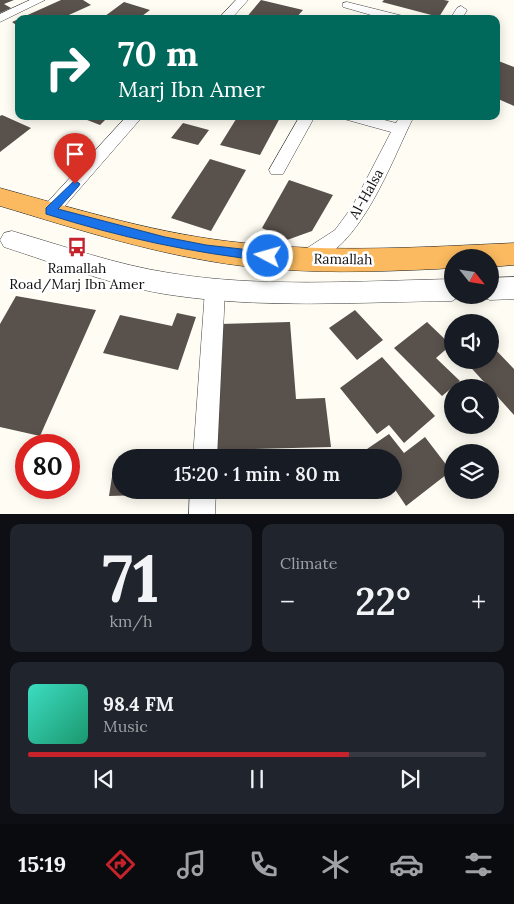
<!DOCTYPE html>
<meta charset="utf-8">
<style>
:root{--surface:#171b24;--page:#20242c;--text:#f1f3f6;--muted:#9ea1a6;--line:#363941;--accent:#c6222b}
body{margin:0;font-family:Lora,serif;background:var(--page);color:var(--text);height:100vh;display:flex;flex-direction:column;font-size:19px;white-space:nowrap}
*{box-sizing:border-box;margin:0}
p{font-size:16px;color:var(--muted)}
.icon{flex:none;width:28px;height:28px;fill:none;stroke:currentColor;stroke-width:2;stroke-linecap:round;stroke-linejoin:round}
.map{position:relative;height:514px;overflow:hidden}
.side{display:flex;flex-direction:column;gap:10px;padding:10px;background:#0d0f14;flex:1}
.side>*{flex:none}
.hud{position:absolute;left:15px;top:15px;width:485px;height:105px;border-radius:10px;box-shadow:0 2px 12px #0003;background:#00695c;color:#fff;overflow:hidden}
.needle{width:32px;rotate:120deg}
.tools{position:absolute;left:444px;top:249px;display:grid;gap:10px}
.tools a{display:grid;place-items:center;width:55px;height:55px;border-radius:50%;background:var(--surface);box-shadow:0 2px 12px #0003;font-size:25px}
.speed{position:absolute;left:15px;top:434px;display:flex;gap:10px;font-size:25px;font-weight:700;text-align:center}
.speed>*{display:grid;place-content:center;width:65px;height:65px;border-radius:50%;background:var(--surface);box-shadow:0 2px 12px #0003;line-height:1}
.speed .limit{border:8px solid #d22;background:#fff;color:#111}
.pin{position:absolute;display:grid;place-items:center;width:42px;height:42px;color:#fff;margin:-51px -21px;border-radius:50% 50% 50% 0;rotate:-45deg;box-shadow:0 0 5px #0007}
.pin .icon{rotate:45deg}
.me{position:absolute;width:55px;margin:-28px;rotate:276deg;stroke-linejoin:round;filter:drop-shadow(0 0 4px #0008)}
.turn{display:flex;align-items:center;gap:18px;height:105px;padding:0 20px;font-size:22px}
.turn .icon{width:65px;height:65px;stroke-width:2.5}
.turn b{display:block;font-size:35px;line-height:42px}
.big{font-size:38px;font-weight:600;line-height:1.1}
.side .widget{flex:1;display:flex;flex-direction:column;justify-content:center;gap:8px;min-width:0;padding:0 18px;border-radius:10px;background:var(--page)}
.side .dial{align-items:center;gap:0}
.dial b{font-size:65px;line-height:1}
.song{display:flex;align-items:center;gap:15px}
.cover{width:60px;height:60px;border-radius:8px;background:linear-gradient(135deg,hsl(170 70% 55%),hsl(160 70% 35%))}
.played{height:5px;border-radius:2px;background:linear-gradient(90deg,var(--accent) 70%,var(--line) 70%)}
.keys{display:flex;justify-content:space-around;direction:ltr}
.heat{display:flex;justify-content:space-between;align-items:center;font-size:28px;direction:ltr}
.side .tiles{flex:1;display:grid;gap:10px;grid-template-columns:1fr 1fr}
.widget:last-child{grid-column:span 2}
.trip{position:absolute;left:112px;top:449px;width:290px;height:50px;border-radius:25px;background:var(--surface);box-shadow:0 2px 12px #0003;font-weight:600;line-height:50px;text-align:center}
.tabs{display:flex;height:80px;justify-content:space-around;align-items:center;background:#090b0e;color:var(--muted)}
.tabs .icon{width:35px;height:35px}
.tabs .on{color:var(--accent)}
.tabs b{font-size:22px;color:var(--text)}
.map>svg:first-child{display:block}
</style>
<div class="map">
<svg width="514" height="514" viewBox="0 0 514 514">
<rect width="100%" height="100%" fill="#fffdf3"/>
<!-- building -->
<path fill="#59514c" d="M0,0H14L4,4L11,8L0,13Z
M61,0H83L91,5L60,19H19V27L12,22Z
M261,0L303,10L295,19H245Z
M384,0H444L449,1L439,17L382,2Z
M124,2L150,10L138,19H101Z
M496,60L514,67V106L496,98Z
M2,115L31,128L0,152V116Z
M77,116H109L100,125Z
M238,116H281L260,155L220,145Z
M183,123L209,130L198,145L171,138Z
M210,159L246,170L211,231L171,218Z
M289,180L333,195L312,231L287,240L262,228Z
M16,296L96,310L40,436L0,427V324Z
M355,310L383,340L357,360L329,328Z
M177,313L196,317L178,370L103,353L120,315L172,326Z
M290,322L296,399L325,398L331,447L216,450L219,324Z
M427,322L451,345L436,358L460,381L442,396L394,348Z
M490,344L514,369V415L464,360H490Z
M382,357L435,416L404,443L389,425L377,434L340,388Z
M389,434L404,453L425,437L451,471L406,506L394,488V458H372L367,449Z
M121,469V490H175V494L109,496L113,470Z"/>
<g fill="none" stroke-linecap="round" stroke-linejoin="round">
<defs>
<path id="minor" d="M30,0H45L0,22V14Z
M236,0H248L231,19H218Z
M347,2L403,16L405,19H385L343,7V3Z
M461,6L467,10L462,19H450L457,8Z
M127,116H143L56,216L50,218L44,216L41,211L44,206Z
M300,116H315L283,174H271L269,170Z
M342,116H369L396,123L400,116H414C390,164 362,247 308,266L301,264L299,258L301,252L335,230L352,207L391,132L344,119Z
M215,281L222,284L225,290L217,458H193L205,290L208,284Z
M190,490H216L215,514H189Z"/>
<path id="tertiary" d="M12,231C64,246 117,265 170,273C260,288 361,281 452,279V295H462L452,301C359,302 264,309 171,295C116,287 57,264 4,247L0,240L4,233Z
M514,277V299L490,300L481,297L480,295H490V278Z"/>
<path id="trunk" d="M0,188C80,210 161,235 244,243C334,253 424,247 514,243V265L490,267V258H452V268L437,269C372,272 308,274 243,266C160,256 80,230 0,206Z"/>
</defs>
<!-- minor casing -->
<use href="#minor" stroke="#434343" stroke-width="1"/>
<!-- tertiary casing -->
<use href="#tertiary" stroke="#434343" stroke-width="1"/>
<!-- trunk casing -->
<use href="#trunk" stroke="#212121" stroke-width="1"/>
<!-- minor -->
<use href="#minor" fill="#fff" fill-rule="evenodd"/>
<!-- tertiary -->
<use href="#tertiary" fill="#fff" fill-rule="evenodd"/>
<!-- trunk -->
<use href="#trunk" fill="#fbba5f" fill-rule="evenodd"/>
</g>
<!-- route -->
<path fill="#1a73e8" stroke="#114b97" d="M75,180L80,184L78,187L58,209L165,237L206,245L268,252L273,256L268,261C192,253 119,237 46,214V208Z"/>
<!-- icons -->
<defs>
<symbol id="bus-bare" viewBox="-9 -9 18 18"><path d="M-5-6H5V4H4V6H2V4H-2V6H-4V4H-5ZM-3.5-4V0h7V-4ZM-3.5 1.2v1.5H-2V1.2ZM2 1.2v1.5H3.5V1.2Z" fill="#c6222b" stroke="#fff" stroke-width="2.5" paint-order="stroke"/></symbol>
</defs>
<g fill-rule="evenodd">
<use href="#bus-bare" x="63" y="233" width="28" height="28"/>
</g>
<g text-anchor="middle" stroke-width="5" stroke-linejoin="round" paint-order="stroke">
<!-- street labels -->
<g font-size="14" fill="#101010" stroke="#fff">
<text transform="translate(366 194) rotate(-61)" y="5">Al-Halsa</text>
<text transform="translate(343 259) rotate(1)" y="5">Ramallah</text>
</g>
<!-- poi labels -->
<g font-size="14" fill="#101010" stroke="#fff">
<text x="77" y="273">Ramallah<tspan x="77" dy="16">Road/Marj Ibn Amer</tspan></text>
</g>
</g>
</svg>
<div class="tools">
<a><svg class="needle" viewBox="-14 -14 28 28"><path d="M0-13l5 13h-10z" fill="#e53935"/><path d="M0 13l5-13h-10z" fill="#9ea1a6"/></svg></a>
<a><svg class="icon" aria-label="sound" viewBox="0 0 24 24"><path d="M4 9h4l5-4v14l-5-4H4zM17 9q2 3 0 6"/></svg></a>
<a><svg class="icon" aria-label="search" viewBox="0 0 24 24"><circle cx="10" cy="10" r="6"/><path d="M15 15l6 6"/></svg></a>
<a><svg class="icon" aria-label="layers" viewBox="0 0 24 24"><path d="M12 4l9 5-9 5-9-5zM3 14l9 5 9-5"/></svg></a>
</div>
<div class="speed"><div class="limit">80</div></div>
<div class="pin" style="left:75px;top:184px;background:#d93025"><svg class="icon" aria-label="arrive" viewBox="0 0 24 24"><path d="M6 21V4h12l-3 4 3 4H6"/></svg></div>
<svg class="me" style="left:268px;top:256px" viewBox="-20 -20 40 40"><circle r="17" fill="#1a73e8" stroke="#fff" stroke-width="3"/><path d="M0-11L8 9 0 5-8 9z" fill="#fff"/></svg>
<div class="trip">15:20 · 1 min · 80 m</div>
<div class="hud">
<div class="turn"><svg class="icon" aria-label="right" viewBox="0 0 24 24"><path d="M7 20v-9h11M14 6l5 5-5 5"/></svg><div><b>70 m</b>Marj Ibn Amer</div></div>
</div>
</div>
<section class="side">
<div class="tiles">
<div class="widget dial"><b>71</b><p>km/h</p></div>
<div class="widget"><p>Climate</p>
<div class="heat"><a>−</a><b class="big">22°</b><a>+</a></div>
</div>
<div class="widget">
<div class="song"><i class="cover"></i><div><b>98.4 FM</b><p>Music</p></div></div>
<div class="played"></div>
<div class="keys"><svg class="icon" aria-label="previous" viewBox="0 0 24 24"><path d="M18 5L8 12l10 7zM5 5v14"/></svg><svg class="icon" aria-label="pause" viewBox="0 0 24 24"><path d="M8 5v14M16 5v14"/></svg><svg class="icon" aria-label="next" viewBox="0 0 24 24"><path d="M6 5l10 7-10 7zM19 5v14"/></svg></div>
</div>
</div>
</section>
<nav class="tabs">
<b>15:19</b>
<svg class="icon on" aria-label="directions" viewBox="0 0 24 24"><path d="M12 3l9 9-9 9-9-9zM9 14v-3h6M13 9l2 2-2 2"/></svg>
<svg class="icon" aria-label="music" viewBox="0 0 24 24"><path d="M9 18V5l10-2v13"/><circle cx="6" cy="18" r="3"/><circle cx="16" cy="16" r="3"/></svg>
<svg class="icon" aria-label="phone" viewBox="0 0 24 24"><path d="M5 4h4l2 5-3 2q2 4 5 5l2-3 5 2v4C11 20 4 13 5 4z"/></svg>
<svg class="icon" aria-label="climate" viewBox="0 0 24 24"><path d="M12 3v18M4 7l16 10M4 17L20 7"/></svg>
<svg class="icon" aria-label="car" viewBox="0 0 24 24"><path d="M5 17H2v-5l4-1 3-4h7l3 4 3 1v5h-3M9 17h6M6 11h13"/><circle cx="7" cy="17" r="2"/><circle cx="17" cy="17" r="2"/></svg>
<svg class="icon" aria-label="filters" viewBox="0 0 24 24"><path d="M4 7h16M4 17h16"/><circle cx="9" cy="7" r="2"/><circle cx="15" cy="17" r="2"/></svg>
</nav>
